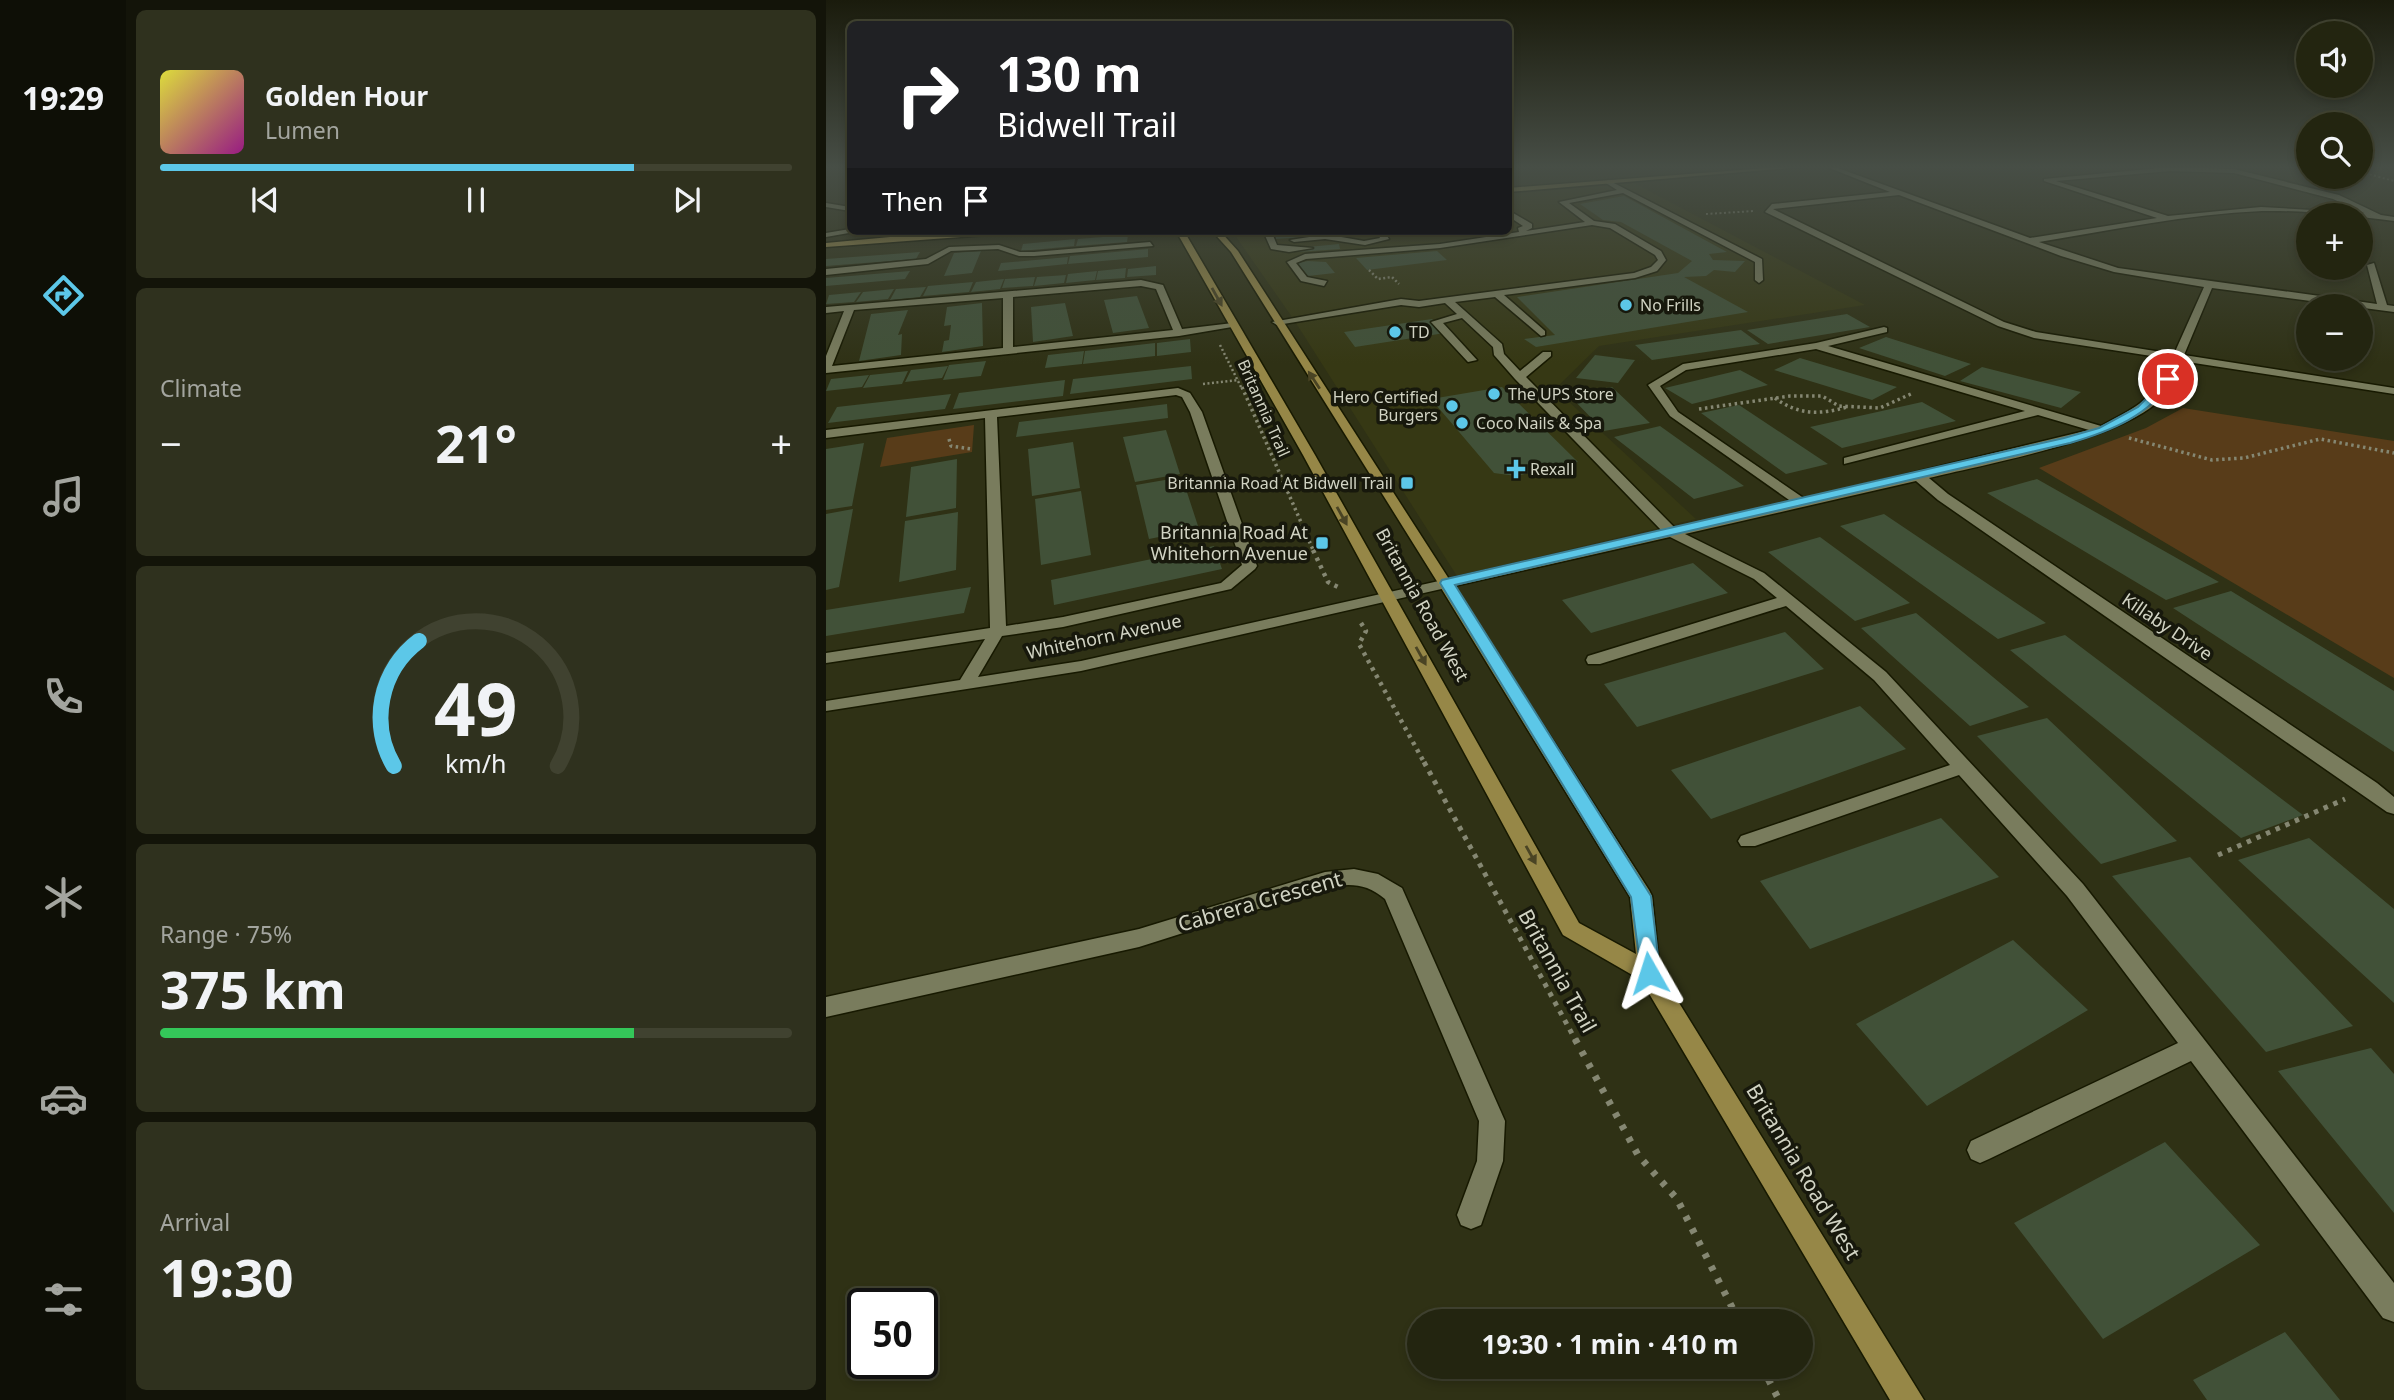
<!DOCTYPE html>
<meta charset="utf-8">
<style>
:root{--surface:#232510;--page:#2f311e;--text:#f1f3f6;--muted:#a3a59f;--line:#404230;--accent:#5cc7e8}
body{margin:0;font-family:"Noto Sans",sans-serif;background:var(--page);color:var(--text);height:100vh;display:flex;flex-direction:column;font-size:26px;white-space:nowrap}
*{box-sizing:border-box;margin:0}
p{font-size:23px;color:var(--muted)}
.icon{flex:none;width:38px;height:38px;fill:none;stroke:currentColor;stroke-width:2;stroke-linecap:round;stroke-linejoin:round}
.map{position:relative;flex:1;overflow:hidden}
.sheet{display:flex;flex-direction:column;gap:10px;padding:10px;background:#131409;width:700px}
.sheet>*{flex:none}
.hud{position:absolute;left:21px;top:21px;width:665px;height:214px;border-radius:10px;box-shadow:0 4px 10px #0003,0 0 0 2px var(--line);background:#202124;color:#fff;overflow:hidden}
.tools{position:absolute;left:1470px;top:21px;display:grid;gap:14px}
.tools a{display:grid;place-items:center;width:77px;height:77px;border-radius:50%;background:var(--surface);box-shadow:0 4px 10px #0003,0 0 0 2px var(--line);font-size:35px}
.speed{position:absolute;left:21px;top:1288px;display:flex;gap:14px;font-size:35px;font-weight:700;text-align:center}
.speed>*{display:grid;place-content:center;width:91px;height:91px;border-radius:50%;background:var(--surface);box-shadow:0 4px 10px #0003,0 0 0 2px var(--line);line-height:1}
.speed .limit{border:4px solid #111;border-radius:10px;background:#fff;color:#111}
.pin{position:absolute;display:grid;place-items:center;width:60px;height:60px;color:#fff;margin:-30px;border:4px solid #fff;border-radius:50%;box-shadow:0 2px 7px #0007}
.me{position:absolute;width:77px;margin:-38px;rotate:354deg;stroke-linejoin:round;filter:drop-shadow(0 0 5px #0008)}
.turn{display:flex;align-items:center;gap:24px;height:147px;padding:0 35px;font-size:32px}
.turn .icon{width:91px;height:91px;stroke-width:2.5}
.turn b{display:block;font-size:49px;line-height:60px}
.then{display:flex;align-items:center;height:66px;padding:0 35px;background:#0003;gap:14px;font-size:26px}
.big{font-size:52px;font-weight:700;line-height:1.1}
.sheet .tile{flex:1;display:flex;flex-direction:column;justify-content:center;gap:10px;min-width:0;padding:0 24px;border-radius:10px;background:var(--page)}
.sheet .dial{align-items:center;gap:0}
.dial svg{height:182px;overflow:visible;fill:none;stroke:var(--line);stroke-width:7;stroke-linecap:round;text-anchor:middle}
.dial text{fill:var(--text);stroke:none}
.song{display:flex;align-items:center;gap:21px}
.cover{width:84px;height:84px;border-radius:10px;background:linear-gradient(135deg,hsl(60 70% 55%),hsl(310 70% 35%))}
.played{height:7px;border-radius:4px;background:linear-gradient(90deg,var(--accent) 75%,var(--line) 75%)}
.keys{display:flex;justify-content:space-around;direction:ltr}
.heat{display:flex;justify-content:space-between;align-items:center;font-size:38px;direction:ltr}
.charge{height:10px;border-radius:5px;background:linear-gradient(90deg,#34c759 75%,var(--line) 0)}
.trip{position:absolute;left:581px;top:1309px;width:406px;height:70px;border-radius:35px;background:var(--surface);box-shadow:0 4px 10px #0003,0 0 0 2px var(--line);font-weight:700;line-height:70px;text-align:center}
main{display:flex;flex:1;min-height:0}
.dock{display:flex;flex-direction:column;width:126px;justify-content:space-around;align-items:center;background:#0e0f06;color:var(--muted)}
.dock .icon{width:49px;height:49px}
.dock .active{color:var(--accent)}
.dock b{font-size:32px;color:var(--text)}
.map>svg:first-child{display:block}
</style>
<main>
<nav class="dock">
<b>19:29</b>
<svg class="icon active" aria-label="directions" viewBox="0 0 24 24"><path d="M12 3l9 9-9 9-9-9zM9 14v-3h6M13 9l2 2-2 2"/></svg>
<svg class="icon" aria-label="music" viewBox="0 0 24 24"><path d="M9 18V5l10-2v13"/><circle cx="6" cy="18" r="3"/><circle cx="16" cy="16" r="3"/></svg>
<svg class="icon" aria-label="phone" viewBox="0 0 24 24"><path d="M5 4h4l2 5-3 2q2 4 5 5l2-3 5 2v4C11 20 4 13 5 4z"/></svg>
<svg class="icon" aria-label="climate" viewBox="0 0 24 24"><path d="M12 3v18M4 7l16 10M4 17L20 7"/></svg>
<svg class="icon" aria-label="car" viewBox="0 0 24 24"><path d="M5 17H2v-5l4-1 3-4h7l3 4 3 1v5h-3M9 17h6M6 11h13"/><circle cx="7" cy="17" r="2"/><circle cx="17" cy="17" r="2"/></svg>
<svg class="icon" aria-label="filters" viewBox="0 0 24 24"><path d="M4 7h16M4 17h16"/><circle cx="9" cy="7" r="2"/><circle cx="15" cy="17" r="2"/></svg>
</nav>
<section class="sheet">
<div class="tile">
<div class="song"><i class="cover"></i><div><b>Golden Hour</b><p>Lumen</p></div></div>
<div class="played"></div>
<div class="keys"><svg class="icon" aria-label="previous" viewBox="0 0 24 24"><path d="M18 5L8 12l10 7zM5 5v14"/></svg><svg class="icon" aria-label="pause" viewBox="0 0 24 24"><path d="M8 5v14M16 5v14"/></svg><svg class="icon" aria-label="next" viewBox="0 0 24 24"><path d="M6 5l10 7-10 7zM19 5v14"/></svg></div>
</div>
<div class="tile"><p>Climate</p>
<div class="heat"><a>−</a><b class="big">21°</b><a>+</a></div>
</div>
<div class="tile dial"><svg viewBox="0 0 100 80">
<path d="M14 69A42 42 0 1 1 86 69"/>
<path d="M14 69A42 42 0 0 1 25 14" stroke="#5cc7e8"/>
<text x="50" y="56" font-size="32" font-weight="700">49</text>
<text x="50" y="72" font-size="11">km/h</text>
</svg></div>
<div class="tile"><p>Range · 75%</p><b class="big">375 km</b><div class="charge"></div></div>
<div class="tile"><p>Arrival</p><b class="big">19:30</b></div>
</section>
<div class="map">
<svg width="1568" height="1400" viewBox="0 0 1568 1400">
<rect width="100%" height="100%" fill="#2f3115"/>
<!-- built -->
<path fill="#363814" d="M808,183L1039,305L773,346L729,389L870,519L631,576L468,320L406,231H682L683,194Z"/>
<!-- green -->
<path fill="#583c19" d="M1357,408L1568,441V678L1213,468L1320,428Z
M148,425L146,452L54,467L61,438Z"/>
<!-- building -->
<path fill="#415138" d="M798,196L901,252L883,254L887,260L919,261L909,272L888,270L880,276L858,277L922,312L710,347L698,339L729,335L691,297L852,273L866,261L795,222L777,220L754,204Z
M461,231H488L490,236L450,239L448,234Z
M302,235L301,242L250,246L252,239Z
M249,239L248,246L195,251L197,244Z
M513,244L514,249L472,252L471,248Z
M322,249V257L242,264L244,256Z
M155,251L146,273L118,276L128,253Z
M611,251L621,260L541,270L530,258Z
M94,252L90,259L0,266V259Z
M242,257L241,264L172,271L175,263Z
M482,261L500,262L509,273L482,276L471,263Z
M330,266V275L301,277L302,269Z
M300,268L299,278L270,280L272,271Z
M84,271L79,279L0,286V278Z
M271,271L269,280L240,283L242,274Z
M240,275L238,283L208,286L211,277Z
M209,277L207,286L176,288L179,279Z
M178,279L174,289L145,292L150,282Z
M147,282L143,292L97,296L102,286Z
M100,287L94,297L64,300L70,289Z
M68,289L62,299L30,302L37,292Z
M35,292L28,302L0,304L3,295Z
M311,296L323,328L287,333L278,300Z
M156,303L157,346L116,352L118,341L123,340L125,325L118,326L121,307Z
M239,303L247,336L207,342L205,307Z
M82,310L72,335L76,334L75,355L33,361L45,314Z
M1021,314L1044,327L942,344L921,330Z
M606,319L619,333L529,347L518,332Z
M915,330L934,344L826,360L809,345Z
M1060,337L1145,364L1119,376L1033,348Z
M364,339L365,352L331,356V343Z
M329,343V356L257,364L259,351Z
M258,351L256,364L219,368L222,355Z
M769,355L809,360L792,383L750,378Z
M974,358L1071,387L1046,400L948,370Z
M160,361L155,376L117,380L123,365Z
M122,366L116,378L79,382L85,370Z
M365,366L366,379L244,394L247,379Z
M1156,367L1255,392L1235,408L1134,381Z
M914,370L942,385L866,404L839,388Z
M82,371L76,384L37,388L44,375Z
M43,375L36,387L0,391L5,379Z
M239,380L237,396L127,409L133,393Z
M676,387L752,462L690,476L668,473L605,399Z
M786,387L824,423L778,431L742,394Z
M125,394L119,409L2,423L11,407Z
M1096,402L1130,421L1016,448L984,427Z
M341,404L342,418L190,437L193,422Z
M913,405L1002,464L960,474L875,413Z
M834,426L918,486L868,499L788,437Z
M340,430L354,474L309,482L297,437Z
M247,442L254,488L206,496L202,449Z
M38,443L26,506L0,510V449Z
M131,459L130,508L80,517L85,467Z
M356,477L373,529L323,539L310,485Z
M1211,479L1393,582L1340,600L1161,493Z
M255,491L265,555L215,565L209,499Z
M27,509L13,587L0,590V514Z
M132,512L130,570L73,582L79,521Z
M1058,514L1220,623L1172,639L1014,526Z
M994,537L1084,603L1029,621L942,552Z
M388,546L396,569L228,605L225,580Z
M867,563L902,593L765,633L736,600Z
M145,587L138,613L0,636V610Z
M1405,591L1568,691V752L1347,608Z
M1090,613L1203,707L1144,726L1035,628Z
M959,632L998,669L811,727L778,684Z
M1239,635L1477,815L1415,838L1184,650Z
M1034,706L1080,749L885,819L845,770Z
M1221,718L1351,841L1275,864L1151,736Z
M1115,818L1173,877L984,949L934,881Z
M1483,838L1568,909V1003L1412,860Z
M1364,857L1527,1026L1440,1052L1286,876Z
M1187,940L1262,1010L1101,1106L1030,1024Z
M1545,1048L1568,1074V1213L1452,1071Z
M1339,1142L1434,1245L1277,1339L1188,1223Z
M1459,1332L1514,1400H1381L1367,1380Z"/>
<g fill="none" stroke-linecap="round" stroke-linejoin="round">
<defs>
<path id="minor" d="M1001,167H1009L1204,238L1331,218L1218,181V179L1344,167L1408,169L1513,195L1555,215L1568,217V221C1525,216 1481,210 1436,211C1361,214 1287,230 1213,242L1292,268L1551,304L1541,265L1548,263L1561,305L1568,306V312L1386,288L1358,355L1568,388V394L1355,361C1350,372 1346,385 1338,395C1305,438 1159,464 1103,478L1122,494L1551,783L1568,797V814L1561,812L1112,500L1090,481L859,534L938,573L1060,672L1257,884L1568,1283V1322L1557,1318L1365,1061L1163,1159L1154,1163L1145,1159L1141,1150L1145,1141L1352,1043L1241,896L1133,775L929,846H915L912,841L915,836L1124,765L1048,680L960,606L774,664H762L760,660L762,656L951,598L928,579L844,537L255,671L0,711V701L134,680L159,639L0,663V653L164,628L159,418L0,438V430L352,388L364,393L376,412L431,566L429,569L405,589L237,627L176,636L152,677L255,661L836,531L689,379L668,355L667,347L636,318L617,323L651,360L642,362L605,322L631,314L619,303L593,307L575,305L451,325L446,322L575,299L593,301L808,273L825,267L832,260L829,255L784,228L766,225L614,248L480,259L470,263L481,277L501,281L498,286L475,281L461,262L479,254L614,244L693,232L692,228L697,226L682,216V210L706,224V228L700,231L759,222L733,202L791,190L780,183L782,180L936,259L937,280L933,283L929,280V262L797,193L743,203L768,221L789,224L835,251L840,260L831,271L809,278L678,295L719,331V335L715,336L669,297L629,302L676,344L678,354L694,371L717,352H725V356L700,377L849,528L966,502L844,416L822,385L857,364L990,343L1058,327L1061,328V332L1002,346L1275,426C1313,406 1327,400 1345,359L1208,338L1172,326L939,212L946,204L1064,192ZM1344,171L1408,173L1507,199L1538,213L1435,207L1342,216L1230,181ZM1073,195L1235,256L1288,272L1378,287L1348,354L1210,332L1178,322L947,209ZM990,349L1199,411L1018,458V464L1212,415L1263,430L979,499L852,412L834,386L860,370ZM350,395L356,397L364,412L416,565L395,583L237,617L180,626L171,417Z
M0,203L24,207V211L0,207Z
M24,229L34,231L0,237V233Z
M437,231H449L446,233L451,245L487,248L463,252L445,249Z
M499,231H507L504,235L538,241L554,238L550,231H558L563,239L539,245L499,239L468,242L464,240L496,235Z
M324,242L327,246L208,256H193L172,249L125,251L102,264L0,275V269L100,259L123,247L173,245L194,252H208Z
M315,280L337,285L356,329L407,323L412,326L353,336L0,373V356L18,311L0,313V307ZM315,286L330,289L347,330L187,347V297ZM177,298V348L6,366L28,310Z
M528,869L552,874L576,888L679,1121L677,1161L655,1225L645,1229L635,1225L631,1215L651,1161L653,1121L559,899C540,883 523,883 499,888L313,947L0,1017V997L313,929L499,872Z"/>
<path id="major" d="M953,167H976L682,192V188Z
M128,231H214L0,247V243Z
M350,231H358L489,455L753,923L810,954L804,897L612,583L405,252L386,231H394L412,251L823,890L826,896L834,972L1098,1400H1064L815,980L737,935L477,455Z"/>
</defs>
<!-- minor casing -->
<use href="#minor" stroke="#171900" stroke-width="3"/>
<!-- major casing -->
<use href="#major" stroke="#171900" stroke-width="3"/>
<!-- path-far5 -->
<path stroke="#858772" stroke-width="2" stroke-dasharray="2 2.5" stroke-linecap="butt" d="M1535,172L1568,181
M880,214L928,211"/>
<!-- path-far4 -->
<path stroke="#858772" stroke-width="2.5" stroke-dasharray="2 2.5" stroke-linecap="butt" d="M543,270L552,279L566,277L573,284
M394,345L416,389
M377,384L413,380"/>
<!-- path-far3 -->
<path stroke="#858772" stroke-width="3.5" stroke-dasharray="2.5 3.5" stroke-linecap="butt" d="M416,387L488,552
M949,398C972,415 994,415 1021,407
M873,409L964,396H996L1013,406L1054,408L1087,393
M1303,438L1386,460L1418,458L1494,439L1568,453
M123,439L125,446L145,449"/>
<!-- path-far2 -->
<path stroke="#858772" stroke-width="4.5" stroke-dasharray="3.5 5" stroke-linecap="butt" d="M487,550L502,582L514,588
M535,623L540,631L533,644L599,764"/>
<!-- path-far1 -->
<path stroke="#858772" stroke-width="5" stroke-dasharray="4.5 6" stroke-linecap="butt" d="M598,762L750,1041
M1392,855L1519,799"/>
<!-- path -->
<path stroke="#858772" stroke-width="7" stroke-dasharray="5 9" stroke-linecap="butt" d="M749,1039L812,1155L851,1199L913,1321
M936,1367L953,1400"/>
<!-- minor -->
<use href="#minor" fill="#797c5d" fill-rule="evenodd"/>
<!-- major -->
<use href="#major" fill="#968747" fill-rule="evenodd"/>
</g>
<!-- one-way arrows -->
<defs><path id="oneway-solid" d="M-6-.8H1V-3.2L6.5 0L1 3.2V.8H-6Z" transform="scale(1.75)"/></defs>
<g fill="#4a4424">
<use href="#oneway-solid" transform="translate(391 297) rotate(61)"/>
<use href="#oneway-solid" transform="translate(488 380) rotate(-123)"/>
<use href="#oneway-solid" transform="translate(516 516) rotate(61)"/>
<use href="#oneway-solid" transform="translate(595 656) rotate(61)"/>
<use href="#oneway-solid" transform="translate(705 855) rotate(61)"/>
</g>
<!-- sky -->
<linearGradient id="sky" x2="0" y2="1"><stop stop-color="#1a1b0c"/><stop offset="0.46" stop-color="#474e46"/><stop offset="1" stop-color="#474e46" stop-opacity="0"/></linearGradient>
<rect width="1568" height="363" fill="url(#sky)"/>
<!-- route -->
<path fill="#5cc7e8" stroke="#3c8197" stroke-width="2" d="M1342,376L1347,379C1323,416 1285,431 1244,443L629,585L825,896L834,973L831,979L823,981L816,979L805,897L614,583L616,580L1238,438L1273,428L1312,407Z"/>
<!-- markers -->
<g fill="#5cc7e8" stroke="#17180c" stroke-width="2.5">
<circle cx="800" cy="305" r="7"/>
<circle cx="569" cy="332" r="7"/>
<circle cx="668" cy="394" r="7"/>
<circle cx="626" cy="406" r="7"/>
<circle cx="636" cy="423" r="7"/>
<path d="M686.5 458.5h7v7h7v7h-7v7h-7v-7h-7v-7h7z"/>
<rect x="574" y="476" width="14" height="14" rx="3.5"/>
<rect x="489" y="536" width="14" height="14" rx="3.5"/>
</g>
<g text-anchor="middle" stroke-width="7" stroke-linejoin="round" paint-order="stroke">
<!-- far-poi labels -->
<g font-size="16" fill="#d1d3c3" stroke="#17180c" text-anchor="start">
<text x="814" y="311">No Frills</text>
<text x="583" y="338">TD</text>
<text x="682" y="400">The UPS Store</text>
<text x="612" y="403" text-anchor="end">Hero Certified<tspan x="612" dy="18">Burgers</tspan></text>
<text x="650" y="429">Coco Nails &amp; Spa</text>
<text x="704" y="475">Rexall</text>
<text x="567" y="489" text-anchor="end">Britannia Road At Bidwell Trail</text>
</g>
<!-- far-street labels -->
<g font-size="16" fill="#d1d3c3" stroke="#17180c">
<text transform="translate(438 408) rotate(66)" y="6">Britannia Trail</text>
</g>
<!-- poi labels -->
<g font-size="18" fill="#d1d3c3" stroke="#17180c" text-anchor="end">
<text x="482" y="539">Britannia Road At<tspan x="482" dy="21">Whitehorn Avenue</tspan></text>
</g>
<!-- street labels -->
<g font-size="18" fill="#d1d3c3" stroke="#17180c">
<text transform="translate(596 605) rotate(61)" y="6">Britannia Road West</text>
<text transform="translate(1341 627) rotate(34)" y="6">Killaby Drive</text>
<text transform="translate(278 637) rotate(-12)" y="6">Whitehorn Avenue</text>
</g>
<!-- near-street labels -->
<g font-size="21" fill="#d1d3c3" stroke="#17180c">
<text transform="translate(434 902) rotate(-16)" y="7">Cabrera Crescent</text>
<text transform="translate(731 971) rotate(61)" y="7">Britannia Trail</text>
<text transform="translate(977 1172) rotate(59)" y="7">Britannia Road West</text>
</g>
</g>
</svg>
<div class="tools">
<a><svg class="icon" aria-label="sound" viewBox="0 0 24 24"><path d="M4 9h4l5-4v14l-5-4H4zM17 9q2 3 0 6"/></svg></a>
<a><svg class="icon" aria-label="search" viewBox="0 0 24 24"><circle cx="10" cy="10" r="6"/><path d="M15 15l6 6"/></svg></a>
<a>+</a>
<a>−</a>
</div>
<div class="speed"><div class="limit">50</div></div>
<div class="pin" style="left:1342px;top:379px;background:#d93025"><svg class="icon" aria-label="arrive" viewBox="0 0 24 24"><path d="M6 21V4h12l-3 4 3 4H6"/></svg></div>
<svg class="me" style="left:823px;top:973px" viewBox="-20 -20 40 40"><path d="M0-17L14 15 0 8-14 15z" fill="#5cc7e8" stroke="#fff" stroke-width="4"/></svg>
<div class="trip">19:30 · 1 min · 410 m</div>
<div class="hud">
<div class="turn"><svg class="icon" aria-label="right" viewBox="0 0 24 24"><path d="M7 20v-9h11M14 6l5 5-5 5"/></svg><div><b>130 m</b>Bidwell Trail</div></div>
<div class="then">Then<svg class="icon" aria-label="arrive" viewBox="0 0 24 24"><path d="M6 21V4h12l-3 4 3 4H6"/></svg></div>
</div>
</div>
</main>
